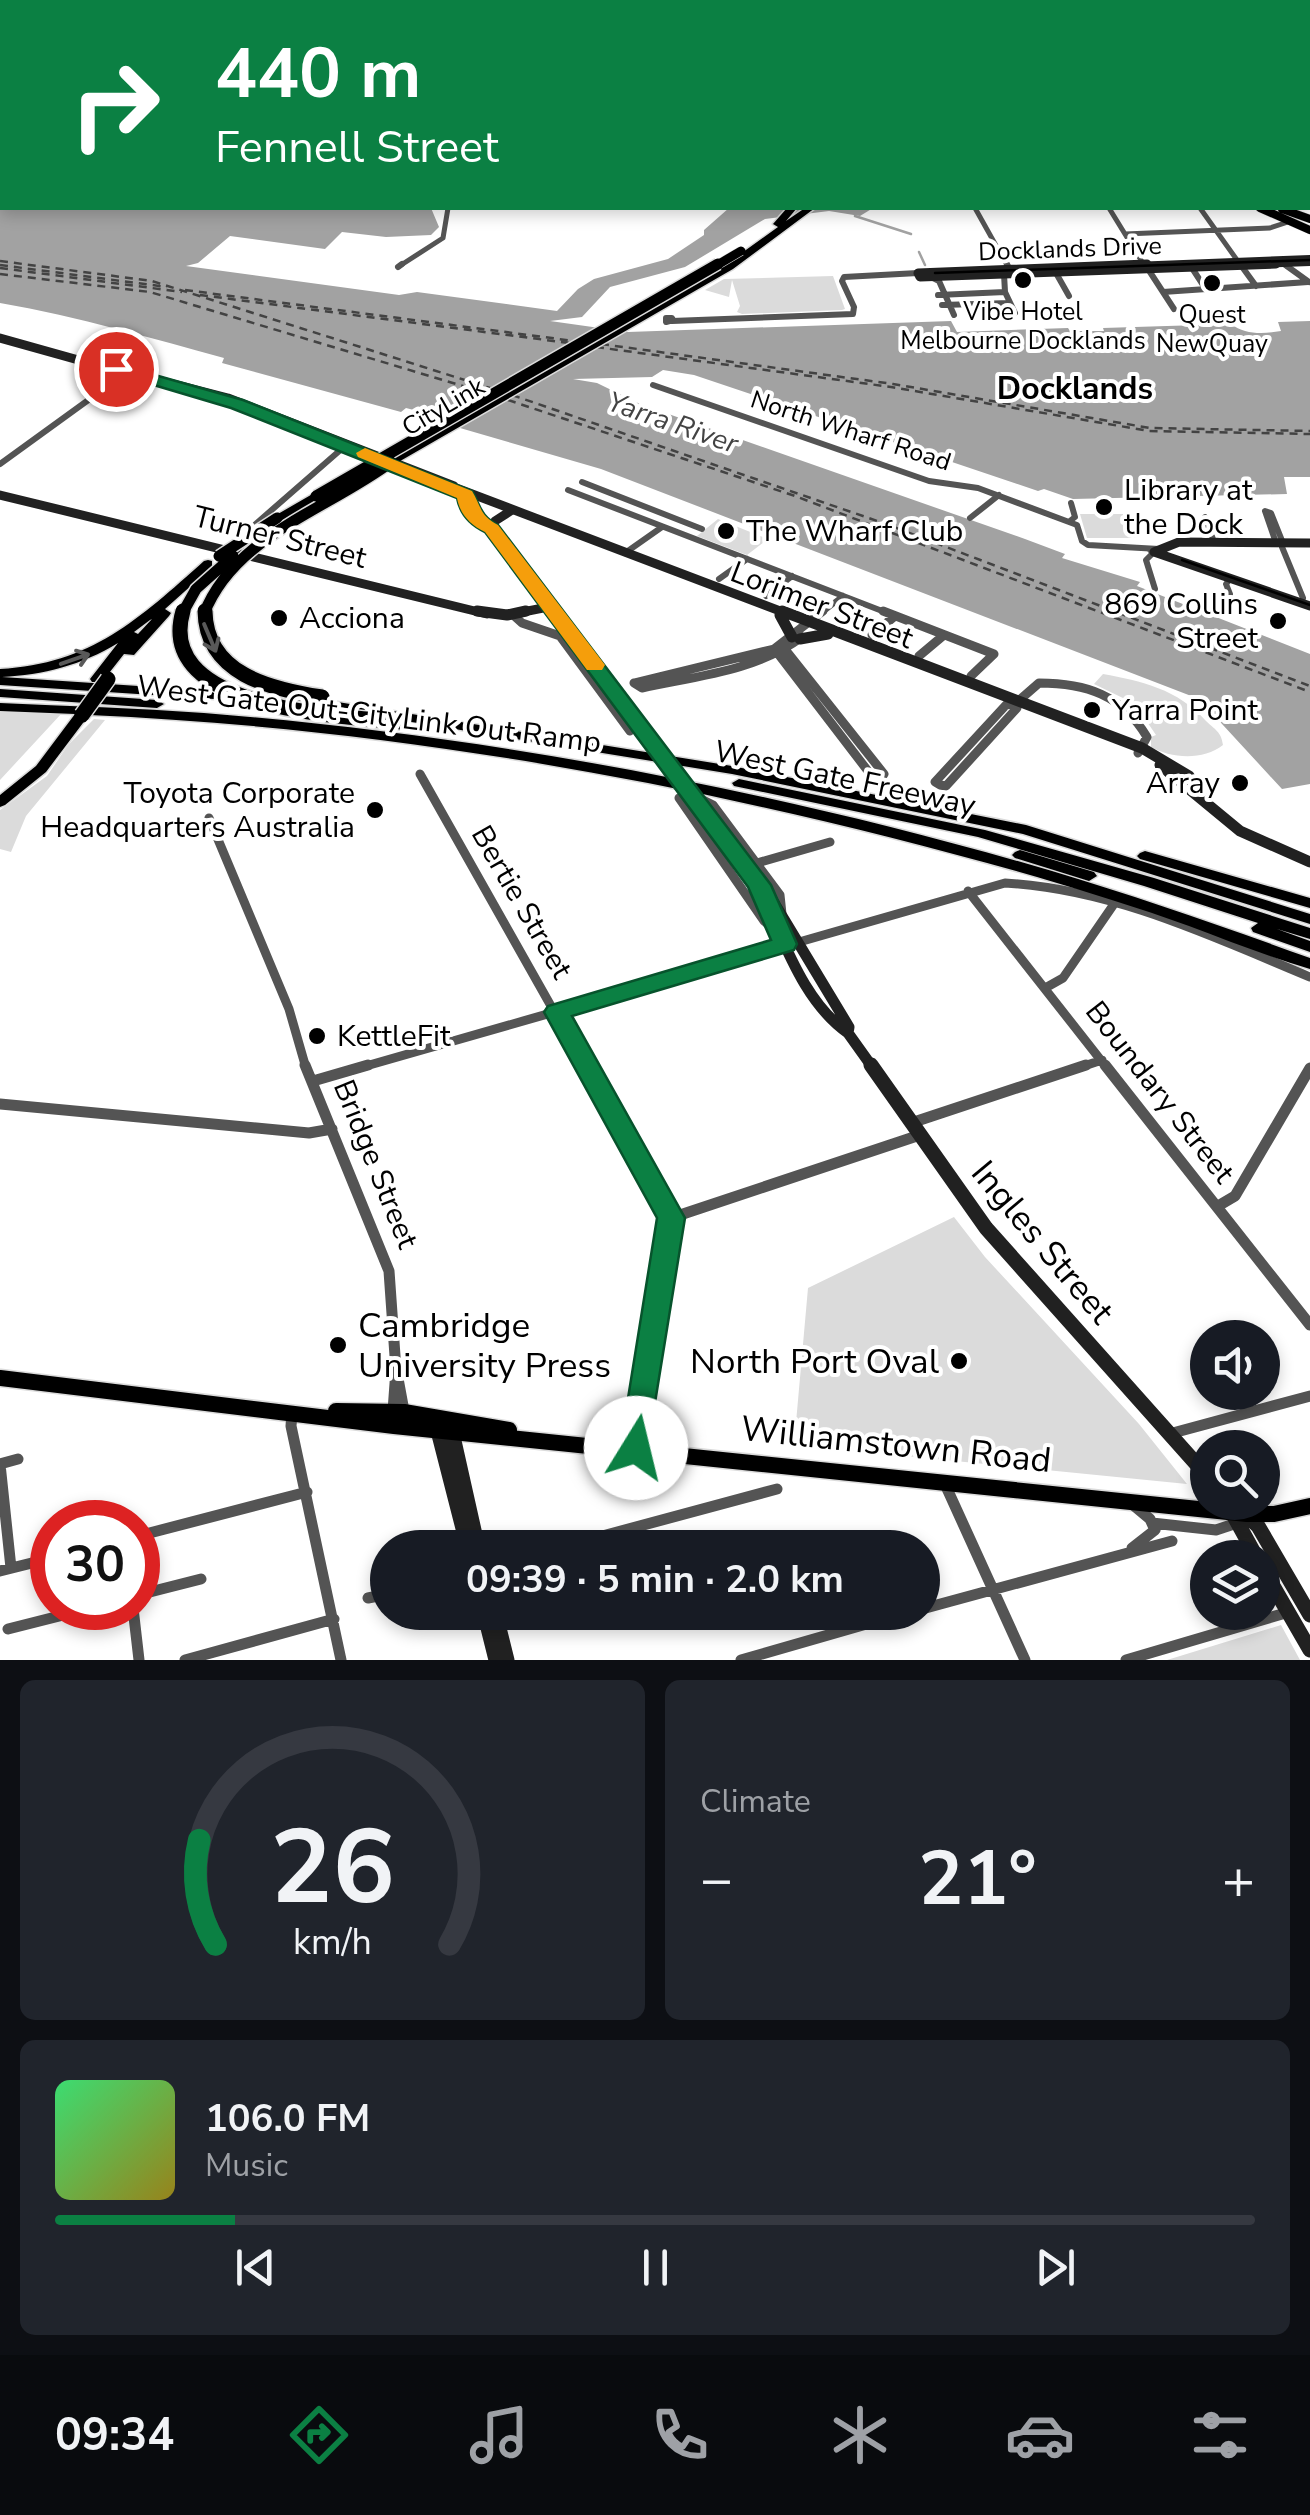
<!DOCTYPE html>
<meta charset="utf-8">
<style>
:root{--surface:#171b24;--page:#20242c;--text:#f1f3f6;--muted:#9ea1a6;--line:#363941;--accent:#0b8043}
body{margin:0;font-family:"Nunito Sans",sans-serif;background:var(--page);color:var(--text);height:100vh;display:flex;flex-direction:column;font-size:38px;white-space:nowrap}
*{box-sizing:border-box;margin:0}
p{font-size:32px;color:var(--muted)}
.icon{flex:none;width:55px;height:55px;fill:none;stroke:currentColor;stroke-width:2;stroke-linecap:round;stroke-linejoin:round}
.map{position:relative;height:1660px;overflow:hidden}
.sheet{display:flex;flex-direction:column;gap:20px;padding:20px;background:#0d0f14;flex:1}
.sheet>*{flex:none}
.hud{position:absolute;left:0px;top:0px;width:1310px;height:210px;box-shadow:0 5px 15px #0003;background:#0b8043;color:#fff;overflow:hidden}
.fabs{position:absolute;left:1190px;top:1320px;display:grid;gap:20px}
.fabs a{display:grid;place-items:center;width:90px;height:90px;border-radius:50%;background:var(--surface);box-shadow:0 5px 15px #0003;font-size:50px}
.speed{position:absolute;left:30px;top:1500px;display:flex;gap:20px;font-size:50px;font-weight:700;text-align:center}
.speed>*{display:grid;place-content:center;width:130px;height:130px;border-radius:50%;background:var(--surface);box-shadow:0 5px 15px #0003;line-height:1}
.speed .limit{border:15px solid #d22;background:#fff;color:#111}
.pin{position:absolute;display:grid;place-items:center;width:85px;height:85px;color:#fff;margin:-42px;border:5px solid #fff;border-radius:50%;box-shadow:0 2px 10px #0007}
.me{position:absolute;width:110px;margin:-55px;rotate:9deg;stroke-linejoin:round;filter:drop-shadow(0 0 8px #0008)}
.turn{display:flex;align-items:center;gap:35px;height:210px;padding:0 50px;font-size:45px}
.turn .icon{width:130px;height:130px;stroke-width:2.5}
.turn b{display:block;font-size:70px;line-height:85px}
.big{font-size:75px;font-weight:700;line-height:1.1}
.sheet .tile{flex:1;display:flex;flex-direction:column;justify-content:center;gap:15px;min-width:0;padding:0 35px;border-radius:15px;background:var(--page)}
.sheet .dial{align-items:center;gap:0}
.dial svg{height:260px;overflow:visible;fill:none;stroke:var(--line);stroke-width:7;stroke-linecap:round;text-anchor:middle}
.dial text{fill:var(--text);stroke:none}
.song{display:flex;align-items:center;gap:30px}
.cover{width:120px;height:120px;border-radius:15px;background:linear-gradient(135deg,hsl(140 70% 55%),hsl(50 70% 35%))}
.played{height:10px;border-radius:5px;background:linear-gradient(90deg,var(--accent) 15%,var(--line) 15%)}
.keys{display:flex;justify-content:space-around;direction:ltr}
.heat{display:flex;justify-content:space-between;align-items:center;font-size:55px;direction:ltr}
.sheet .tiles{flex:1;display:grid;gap:20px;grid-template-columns:1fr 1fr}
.tile:last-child{grid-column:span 2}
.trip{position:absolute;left:370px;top:1530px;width:570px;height:100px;border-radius:50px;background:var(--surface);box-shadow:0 5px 15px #0003;font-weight:700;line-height:100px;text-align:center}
.menu{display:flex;height:160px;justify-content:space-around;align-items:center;background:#090b0e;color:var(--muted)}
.menu .icon{width:70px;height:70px}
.menu .on{color:var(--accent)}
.menu b{font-size:45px;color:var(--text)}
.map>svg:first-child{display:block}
</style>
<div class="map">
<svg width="1310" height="1660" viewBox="0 0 1310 1660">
<rect width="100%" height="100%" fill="#fff"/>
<!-- green -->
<path fill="#dbdbdb" d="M833,276L845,309L842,310L742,314L737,312L740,306L732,280L729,297L705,290L724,279Z
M1080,514H1131L1139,538H1087Z
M718,519L768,539L747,555L697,536Z
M1103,674C1141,681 1178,689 1206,721C1215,730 1221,731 1223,745C1203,761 1170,758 1151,747V737L1156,735L1139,710L1134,711L1124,703L1127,700L1094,684Z
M0,711L62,713L0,780Z
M94,719L105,720L26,816L11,852L0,849V810L47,776L68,745Z
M954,1217L985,1257L1139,1424L1187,1484L794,1445L808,1288Z
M1281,1625L1300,1660H1167Z"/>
<!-- water -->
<path fill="#a2a2a2" d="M0,191L2,208H431L439,227L431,235L386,237L342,232L325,249L230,236L198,263L186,266L399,295L417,292L557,311L578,289L594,279L668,259L704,235V230L729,208H873L860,216L829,211L765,219L685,267L610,287L582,317L550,321L628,332L951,321L957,332L1068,328L1070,331H1104L1103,328L1231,324C1245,335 1264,334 1281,331L1278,322L1310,321V477H1284L1287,494L1073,499L1044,489L1038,491L694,375L663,370L652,377L573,379L597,383L640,404L1025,539L1065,554L1062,558L1140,582L1137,586L1310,654V784L1282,789L1199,699L601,469L429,419L433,415L406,408L401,412L222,363L224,358C154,339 80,317 0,303Z"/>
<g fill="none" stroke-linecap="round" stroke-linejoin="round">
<!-- stream -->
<path stroke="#a2a2a2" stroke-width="2.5" d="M855,216L911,234
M919,252L925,265"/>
<!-- ferry -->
<path stroke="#434343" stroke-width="2.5" stroke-dasharray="8 6" stroke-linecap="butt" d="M0,261L152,281L490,388
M0,265L167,287
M0,268L182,292
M0,274L150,292L486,393
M185,290L574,341
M200,295L569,343
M601,344L893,384L1150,428L1310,431
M596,347L891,387L1149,431L1310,434
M512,395L886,524L1310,686
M508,400L795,496L1310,692"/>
<!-- primary-tunnel -->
<path stroke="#d9d9d9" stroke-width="8" stroke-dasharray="8 4" stroke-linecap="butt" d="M372,0L385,2"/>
<defs>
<path id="primary-far1" d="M1023,0L1032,2
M1057,0L1069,2
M1260,208L1310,230
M1282,209L1310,219"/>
<path id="primary" d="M0,1378L394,1426L1247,1514H1274L1310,1506
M336,1411L404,1412L509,1430"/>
<path id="highway" d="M395,0H416L419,2H401Z
M1100,0H1108L1110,2H1102Z
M1308,121L1310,122V128L1308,127Z
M787,208H797L786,221L805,208H815L733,269L395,464H387L385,462L725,265L778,227L773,224Z
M316,492L322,496L320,499L281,521L277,522L271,518Z
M269,528L273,529V535L251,550H243V544Z
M208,560L212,561V567L165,609L171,613L169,616L134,655L124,654L102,682H92L90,679L118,643C82,665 43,675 2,677L307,697L732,766L1026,825L1310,914V924L1023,834L732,774L307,705L0,685V669C91,664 139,619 204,561ZM152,619L138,634L134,632L150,620Z
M0,689L157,700L164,704L157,708L0,697Z
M0,703C68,706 136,708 204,713C490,736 776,790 1052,871C1139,897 1224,927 1310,958V969C1269,957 1229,941 1189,926C1139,908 1088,892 1037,877C729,789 410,729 89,715L46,772L5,805L0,807V795L36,766L75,714L0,711Z
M739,779L985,830L1154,878L1310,928V939L1277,929L1310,941V952L1253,932L1251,928L1258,923L1144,886L978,837L734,786L732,783Z
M1020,850L1094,872L1097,876L1089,881L1015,858L1012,855L1015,852Z
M1145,851L1310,898V908L1140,859L1137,856L1140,853Z"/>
</defs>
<!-- primary-far1 casing -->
<use href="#primary-far1" stroke="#dbdbdb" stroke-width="9"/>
<!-- primary casing -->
<use href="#primary" stroke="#dbdbdb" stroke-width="19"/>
<!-- highway casing -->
<use href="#highway" stroke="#dbdbdb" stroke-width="3"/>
<!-- street-far3 -->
<path stroke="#545454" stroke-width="5" d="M417,0L431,2
M975,208L1008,267
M1109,208L1144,265
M1200,208L1242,267
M1125,234L1270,228L1291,221
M1284,264L1288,267
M398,267L443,238L448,208"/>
<!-- street-far2 -->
<path stroke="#545454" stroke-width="6" d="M1007,264L1010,270
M1240,264L1256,286
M1284,264L1309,282
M398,267L402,264
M1192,268L1205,288
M1148,269L1174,309
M1056,273L1069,296
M1004,274L1005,292L1015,313
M931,277L939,281L954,315
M1163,292L1308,282
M938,295L1005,292
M942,305L1010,303
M854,307L842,281L844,277L918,273
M666,318H672L673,320L666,322Z
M672,321L853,314L854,307
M653,385L929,481L978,488L1077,525L1082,541L1088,545L1159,549
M0,464L127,372
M582,482L702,529
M568,490L890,614
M1205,517L1214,542
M970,518L999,495
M1070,521L1075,517L1071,503
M243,535L345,446
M1276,543L1265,511L1271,513L1283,543
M1282,547L1303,598
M1150,550L1154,552L1146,560L1155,589
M625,553L662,527
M719,579L747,559
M1230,579L1226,584L1230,594
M766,596L792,576
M820,614L843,596"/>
<!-- street-far1 -->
<path stroke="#545454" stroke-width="9" d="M883,611L994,654L971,676
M512,614L522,623L560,636L630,731
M872,635L895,616
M784,648L884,774L881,778
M776,651L871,775L881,778
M919,656L944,635
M634,683L774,649L823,611
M634,683L642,688C697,676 756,671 802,637
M420,774L586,1068
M940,785L935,782L1006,705L1016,703L1039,683C1086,683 1122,695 1147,737L1138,753
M940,785L946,786L1017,708L1016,703
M679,798H699L713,805L780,895L782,914
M679,798L764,921L778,932
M209,818L289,1009L306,1068
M757,863L830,842
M968,891L1107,1068
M1047,987L1063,978L1114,904
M359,1068L1005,883C1113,889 1211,936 1310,977
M1078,1068L1102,1060"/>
<!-- street -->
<path stroke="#545454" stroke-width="11" d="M305,1065L389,1271L396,1370L393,1411
M585,1065L671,1218L635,1449
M1105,1065L1310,1325
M313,1081L368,1065
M0,1104L309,1133L332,1129
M911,1123L1086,1065
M1218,1206L1235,1196L1310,1068
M671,1218L920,1135
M397,1373L404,1411
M292,1413L291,1426L341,1660
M1169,1434L1310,1396
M944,1482L1025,1660
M1132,1504L1150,1519L1155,1530L1132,1548
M1152,1523L1216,1530L1237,1523
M138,1536L307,1492
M558,1548L777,1489
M11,1568L0,1464L18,1459
M0,1571L52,1558
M138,1595L201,1579
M368,1598L388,1594
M133,1608L139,1660
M922,1609L1172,1541
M8,1629L91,1608
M185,1660L334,1619
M741,1660L908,1612
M1126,1660L1289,1612"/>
<!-- secondary-far3 -->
<path stroke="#212121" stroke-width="6" d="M308,0L321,2
M1082,267L1310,258
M1206,267L1310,263"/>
<!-- secondary-far2 -->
<path stroke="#212121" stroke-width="9" d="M1147,264L918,273L920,277L1276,264
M0,338L132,375
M131,373L228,398L454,486
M451,486L788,614
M0,495L487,614
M466,495L473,515L491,529L555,614
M491,529L495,521L512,510
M1154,552L1310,606
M1154,552L1179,542L1310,543
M513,614L548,607"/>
<!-- secondary-far1 -->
<path stroke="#212121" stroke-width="11" d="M477,611L507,615L526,611
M553,611L611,688
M782,611L1142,748L1189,776L1205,802
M780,615L792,637
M800,639L828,634
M1160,765L1240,831L1310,862
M759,885L770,896L849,1027L848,1033L873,1068
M768,908C788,952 807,1004 848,1033"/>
<!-- secondary -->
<path stroke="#212121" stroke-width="15" d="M871,1065L986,1228L1208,1477
M438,1431L468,1548
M452,1432L478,1548
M1233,1502L1258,1526L1310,1615
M1230,1509L1257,1558
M1262,1567L1310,1650
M484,1612L496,1660
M495,1612L507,1660"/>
<!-- primary-far1 -->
<use href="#primary-far1" stroke="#000" stroke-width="8"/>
<!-- primary -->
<use href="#primary" stroke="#000" stroke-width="16"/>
<!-- highway -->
<use href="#highway" fill="#000" fill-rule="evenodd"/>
<!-- tram -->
<path stroke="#000" stroke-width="2.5" d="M935,273L1310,260
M1182,560L1310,605"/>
<!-- rail -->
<path stroke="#000" stroke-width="2.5" stroke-dasharray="9 2.5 1 2.5" stroke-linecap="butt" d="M691,0L695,2
M940,0L950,2
M1153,0L1160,2
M1199,0L1204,2"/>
<defs>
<path id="highway-bridge-far2" d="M999,2L1006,0
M714,267L741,251"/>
<path id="highway-bridge-far1" d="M316,496L718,264
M219,556L277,518
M182,614L196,589L233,556
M204,614C234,536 328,509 391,462"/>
<path id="highway-bridge" d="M183,611C154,710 341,716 401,722
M205,611C206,674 270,689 322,697
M82,715L108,679"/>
</defs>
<!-- highway-bridge-far2 casing -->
<use href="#highway-bridge-far2" stroke="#dbdbdb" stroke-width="10" stroke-linecap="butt"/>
<!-- highway-bridge-far1 casing -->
<use href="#highway-bridge-far1" stroke="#dbdbdb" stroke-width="14" stroke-linecap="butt"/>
<!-- highway-bridge casing -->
<use href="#highway-bridge" stroke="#dbdbdb" stroke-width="18" stroke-linecap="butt"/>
<!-- secondary-bridge -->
<path stroke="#212121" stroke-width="11" d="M611,688L759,885"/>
<!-- highway-bridge-far2 -->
<use href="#highway-bridge-far2" stroke="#000" stroke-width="9"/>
<!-- highway-bridge-far1 -->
<use href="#highway-bridge-far1" stroke="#000" stroke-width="11"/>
<!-- highway-bridge -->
<use href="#highway-bridge" stroke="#000" stroke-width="15"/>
</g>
<!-- one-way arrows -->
<defs><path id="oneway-shaft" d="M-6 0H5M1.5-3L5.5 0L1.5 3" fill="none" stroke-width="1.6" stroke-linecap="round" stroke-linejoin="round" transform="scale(2.5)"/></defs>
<g stroke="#595959">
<use href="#oneway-shaft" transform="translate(210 638) rotate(67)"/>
<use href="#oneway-shaft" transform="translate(75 659) rotate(-19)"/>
</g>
<!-- route -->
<path fill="#0b8043" stroke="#07532c" stroke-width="2.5" d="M116,364L243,400L472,491C481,506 480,516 498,525L771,885L797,944L794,950L572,1016L685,1218L646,1458L636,1462L625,1458L620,1448L657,1218L544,1012L548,1006L771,940L748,887L485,532C470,525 460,514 457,498L231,408L110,372V365Z"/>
<!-- slow -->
<path fill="#f59e0b" d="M365,448L472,491C481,506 480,516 498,525L602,661L605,665L602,670H587L485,532C470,525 460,514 457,498L358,457L356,453Z"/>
<!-- markers -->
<g fill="#000" stroke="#fff" stroke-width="4">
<circle cx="1023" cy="280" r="10"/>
<circle cx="1212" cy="283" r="10"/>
<circle cx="1104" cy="507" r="10"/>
<circle cx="726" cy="531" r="10"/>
<circle cx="279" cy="618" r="10"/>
<circle cx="1278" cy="621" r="10"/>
<circle cx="1092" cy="710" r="10"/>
<circle cx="1240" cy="783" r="10"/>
<circle cx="375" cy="810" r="10"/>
<circle cx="317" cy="1036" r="10"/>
<circle cx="338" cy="1345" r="10"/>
<circle cx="959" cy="1361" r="10"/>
</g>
<g text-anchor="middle" stroke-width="8" stroke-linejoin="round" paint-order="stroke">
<!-- far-street labels -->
<g font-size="25" fill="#000" stroke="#fff">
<text transform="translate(1070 248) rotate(-2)" y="9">Docklands Drive</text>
<text transform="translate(443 406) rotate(-30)" y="9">CityLink</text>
<text transform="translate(851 430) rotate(18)" y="9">North Wharf Road</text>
</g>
<!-- far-poi labels -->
<g font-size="25" fill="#000" stroke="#fff">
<text x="1023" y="320">Vibe Hotel<tspan x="1023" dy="29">Melbourne Docklands</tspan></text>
<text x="1212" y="323">Quest<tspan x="1212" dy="29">NewQuay</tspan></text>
</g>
<!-- far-water labels -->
<g font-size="28" font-style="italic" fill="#434343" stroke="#fff">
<text transform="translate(673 422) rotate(19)" y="10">Yarra River</text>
</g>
<!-- poi labels -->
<g font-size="30" fill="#000" stroke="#fff" text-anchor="start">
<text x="1124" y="500">Library at<tspan x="1124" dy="34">the Dock</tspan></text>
<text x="746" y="541">The Wharf Club</text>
<text x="1258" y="614" text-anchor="end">869 Collins<tspan x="1258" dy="34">Street</tspan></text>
<text x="299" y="628">Acciona</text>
<text x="1112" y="720">Yarra Point</text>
<text x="1220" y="793" text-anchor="end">Array</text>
<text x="355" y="803" text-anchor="end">Toyota Corporate<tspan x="355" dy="34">Headquarters Australia</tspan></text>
<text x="337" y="1046">KettleFit</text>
</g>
<!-- street labels -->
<g font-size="30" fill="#000" stroke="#fff">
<text transform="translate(280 537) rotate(14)" y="10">Turner Street</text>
<text transform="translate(822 605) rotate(21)" y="10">Lorimer Street</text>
<text transform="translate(369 714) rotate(7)" y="10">West Gate Out-CityLink Out Ramp</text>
<text transform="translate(845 778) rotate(12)" y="10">West Gate Freeway</text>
<text transform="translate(522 902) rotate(60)" y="10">Bertie Street</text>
<text transform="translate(1160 1092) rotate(52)" y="10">Boundary Street</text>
<text transform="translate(376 1164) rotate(68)" y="10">Bridge Street</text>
</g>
<!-- far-district labels -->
<g font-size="32" font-weight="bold" fill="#000" stroke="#fff">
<text x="1075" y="399">Docklands</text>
</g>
<!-- near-street labels -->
<g font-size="35" fill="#000" stroke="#fff">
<text transform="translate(1043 1242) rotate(50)" y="12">Ingles Street</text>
<text transform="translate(896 1444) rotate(6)" y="12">Williamstown Road</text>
</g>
<!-- near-poi labels -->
<g font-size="35" fill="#000" stroke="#fff" text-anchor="start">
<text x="358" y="1337">Cambridge<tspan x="358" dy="40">University Press</tspan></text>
<text x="939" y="1373" text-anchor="end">North Port Oval</text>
</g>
</g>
</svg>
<div class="fabs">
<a><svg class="icon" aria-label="sound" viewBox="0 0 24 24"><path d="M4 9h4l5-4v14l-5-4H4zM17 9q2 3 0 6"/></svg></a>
<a><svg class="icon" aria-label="search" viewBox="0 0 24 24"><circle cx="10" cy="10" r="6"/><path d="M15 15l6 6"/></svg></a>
<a><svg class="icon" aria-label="layers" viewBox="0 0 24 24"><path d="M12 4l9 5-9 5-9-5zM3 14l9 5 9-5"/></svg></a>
</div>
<div class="speed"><div class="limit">30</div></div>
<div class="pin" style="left:116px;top:369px;background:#d93025"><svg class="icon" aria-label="arrive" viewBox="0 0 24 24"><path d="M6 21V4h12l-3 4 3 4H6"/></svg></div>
<svg class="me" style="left:636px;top:1448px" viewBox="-20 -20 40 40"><circle r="19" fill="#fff"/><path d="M0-13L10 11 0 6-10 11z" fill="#0b8043"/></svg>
<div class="trip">09:39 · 5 min · 2.0 km</div>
<div class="hud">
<div class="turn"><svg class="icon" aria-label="right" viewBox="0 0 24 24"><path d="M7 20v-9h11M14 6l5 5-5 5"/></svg><div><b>440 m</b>Fennell Street</div></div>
</div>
</div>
<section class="sheet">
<div class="tiles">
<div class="tile dial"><svg viewBox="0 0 100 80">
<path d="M14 69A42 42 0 1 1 86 69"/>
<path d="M14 69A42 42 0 0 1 9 37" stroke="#0b8043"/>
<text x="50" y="56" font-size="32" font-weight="700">26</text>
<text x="50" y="72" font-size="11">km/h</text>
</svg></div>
<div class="tile"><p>Climate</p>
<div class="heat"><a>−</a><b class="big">21°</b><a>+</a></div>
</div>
<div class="tile">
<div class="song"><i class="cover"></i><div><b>106.0 FM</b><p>Music</p></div></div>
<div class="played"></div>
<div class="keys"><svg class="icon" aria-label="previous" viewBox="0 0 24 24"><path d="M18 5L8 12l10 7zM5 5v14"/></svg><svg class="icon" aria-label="pause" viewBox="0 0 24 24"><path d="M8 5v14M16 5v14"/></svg><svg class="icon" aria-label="next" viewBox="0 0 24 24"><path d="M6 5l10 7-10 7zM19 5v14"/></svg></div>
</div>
</div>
</section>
<nav class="menu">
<b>09:34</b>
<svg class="icon on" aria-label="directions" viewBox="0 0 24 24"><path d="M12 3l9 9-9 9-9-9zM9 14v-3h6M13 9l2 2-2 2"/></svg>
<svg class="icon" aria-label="music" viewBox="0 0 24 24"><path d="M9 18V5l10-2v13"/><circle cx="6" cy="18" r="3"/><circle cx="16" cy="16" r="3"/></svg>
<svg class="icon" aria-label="phone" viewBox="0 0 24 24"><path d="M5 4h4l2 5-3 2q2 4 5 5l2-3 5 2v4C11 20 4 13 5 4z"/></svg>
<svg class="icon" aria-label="climate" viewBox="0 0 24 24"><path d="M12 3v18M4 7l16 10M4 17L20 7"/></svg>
<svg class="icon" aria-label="car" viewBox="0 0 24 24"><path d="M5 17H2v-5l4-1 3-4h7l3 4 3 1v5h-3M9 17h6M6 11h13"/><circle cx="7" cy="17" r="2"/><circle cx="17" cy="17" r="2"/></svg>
<svg class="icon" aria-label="filters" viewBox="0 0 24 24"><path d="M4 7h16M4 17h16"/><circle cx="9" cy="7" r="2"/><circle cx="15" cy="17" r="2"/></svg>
</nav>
